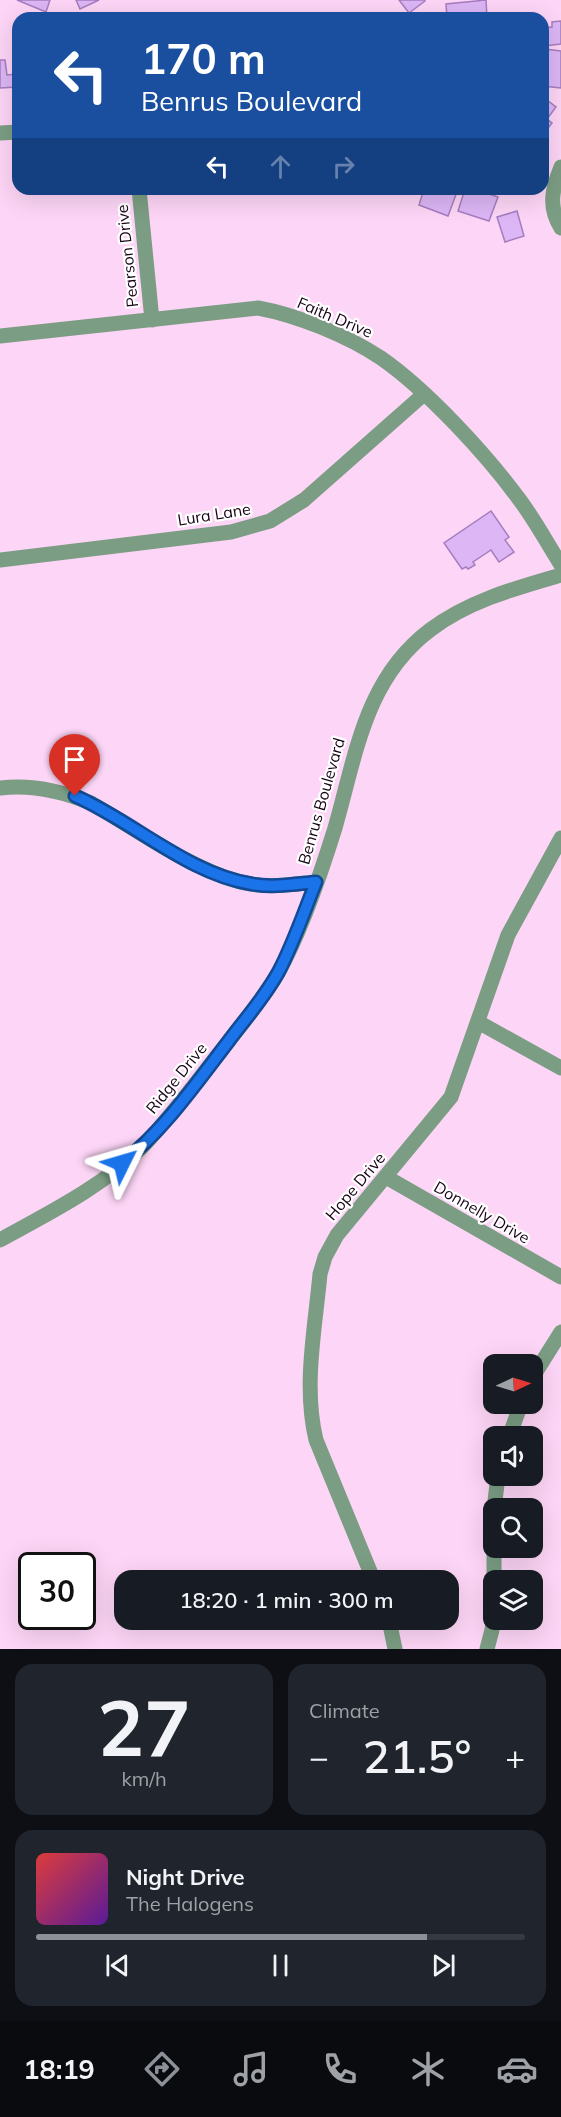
<!DOCTYPE html>
<meta charset="utf-8">
<style>
:root{--surface:#171b24;--page:#20242c;--text:#f1f3f6;--muted:#9ea1a6;--line:#363941;--accent:#8c9099}
body{margin:0;font-family:Mulish,sans-serif;background:var(--page);color:var(--text);height:100vh;display:flex;flex-direction:column;font-size:22px;white-space:nowrap}
*{box-sizing:border-box;margin:0}
p{font-size:20px;color:var(--muted)}
.icon{flex:none;width:33px;height:33px;fill:none;stroke:currentColor;stroke-width:2;stroke-linecap:round;stroke-linejoin:round}
.map{position:relative;height:1649px;overflow:hidden}
.drawer{display:flex;flex-direction:column;gap:15px;padding:15px;background:#0d0f14;flex:1}
.drawer>*{flex:none}
.top-card{position:absolute;left:12px;top:12px;width:537px;height:183px;border-radius:18px;box-shadow:0 6px 24px #0002;background:#1a4fa0;color:#fff;overflow:hidden}
.needle{width:39px;rotate:86deg}
.tools{position:absolute;left:483px;top:1354px;display:grid;gap:12px}
.tools a{display:grid;place-items:center;width:60px;height:60px;border-radius:12px;background:var(--surface);box-shadow:0 6px 24px #0002;font-size:30px}
.speed{position:absolute;left:18px;top:1552px;display:flex;gap:12px;font-size:30px;font-weight:700;text-align:center}
.speed>*{display:grid;place-content:center;width:78px;height:78px;border-radius:50%;background:var(--surface);box-shadow:0 6px 24px #0002;line-height:1}
.speed .limit{border:3px solid #111;border-radius:9px;background:#fff;color:#111}
.pin{position:absolute;display:grid;place-items:center;width:51px;height:51px;color:#fff;margin:-62px -26px;border-radius:50% 50% 50% 0;rotate:-45deg;box-shadow:0 0 6px #0007}
.pin .icon{rotate:45deg}
.me{position:absolute;width:66px;margin:-33px;rotate:50deg;stroke-linejoin:round;filter:drop-shadow(0 0 4px #0008)}
.turn{display:flex;align-items:center;gap:21px;height:126px;padding:0 30px;font-size:27px}
.turn .icon{width:78px;height:78px;stroke-width:2.5}
.turn b{display:block;font-size:42px;line-height:51px}
.lanes{display:flex;align-items:center;height:57px;padding:0 30px;background:#0003;justify-content:center;gap:30px;direction:ltr}
.lanes .off{opacity:.35}
.big{font-size:45px;font-weight:600;line-height:1.1}
.drawer .tile{flex:1;display:flex;flex-direction:column;justify-content:center;gap:9px;min-width:0;padding:0 21px;border-radius:18px;background:var(--page)}
.drawer .dial{align-items:center;gap:0}
.dial b{font-size:78px;line-height:1}
.song{display:flex;align-items:center;gap:18px}
.cover{width:72px;height:72px;border-radius:9px;background:linear-gradient(135deg,hsl(0 70% 55%),hsl(270 70% 35%))}
.played{height:6px;border-radius:3px;background:linear-gradient(90deg,var(--accent) 80%,var(--line) 80%)}
.keys{display:flex;justify-content:space-around;direction:ltr}
.heat{display:flex;justify-content:space-between;align-items:center;font-size:33px;direction:ltr}
.drawer .tiles{flex:1;display:grid;gap:15px;grid-template-columns:1fr 1fr}
.tile:last-child{grid-column:span 2}
.trip{position:absolute;left:114px;top:1570px;width:345px;height:60px;border-radius:18px;background:var(--surface);box-shadow:0 6px 24px #0002;font-weight:600;line-height:60px;text-align:center}
.dock{display:flex;height:96px;justify-content:space-around;align-items:center;background:#090b0e;color:var(--muted)}
.dock .icon{width:42px;height:42px}
.dock .selected{color:var(--accent)}
.dock b{font-size:27px;color:var(--text)}
.map>svg:first-child{display:block}
</style>
<div class="map">
<svg width="561" height="1649" viewBox="0 0 561 1649">
<rect width="100%" height="100%" fill="#fdd5f6"/>
<!-- building -->
<path fill="#dcb6f5" stroke="#a67dbf" stroke-width="1.5" d="M17,0H50L46,12Z
M76,0H99L80,9Z
M399,0H424L425,1L409,13Z
M486,0L487,18H447L446,4Z
M561,21V44L545,46L543,28L552,27V22Z
M545,49L561,51V88L543,86Z
M0,60H5L7,75L16,74L17,87L0,88Z
M543,97L556,107L547,119L552,123L543,135Z
M424,189H458L448,216L419,205Z
M465,189H474L498,197L489,221L458,211Z
M517,211L524,236L505,242L497,217Z
M491,511L509,537L505,540L514,552L499,562L491,550L473,562L475,565L468,569L466,567L462,569L444,543Z"/>
<g fill="none" stroke-linecap="round" stroke-linejoin="round">
<!-- street -->
<path stroke="#7b9d83" stroke-width="15" d="M0,133L18,132
M561,167C552,189 548,207 561,228
M139,189L152,320
M0,336L258,308C297,315 348,336 381,358C427,390 486,454 519,499C535,520 547,543 561,565
M0,560L231,532L270,521L304,500L424,394
M0,788C32,784 62,791 91,803C136,829 200,876 251,884C273,888 295,884 316,882
M478,1022L561,1068
M386,1177L561,1277
M0,1240C49,1213 102,1187 142,1147C171,1117 195,1084 221,1051C240,1026 262,1001 278,973C301,932 321,873 335,828C356,755 365,679 430,630C468,601 516,588 561,575
M532,1378L561,1332
M509,1437L521,1404
M494,1509L498,1476
M494,1514V1602
M374,1581L316,1440C303,1386 315,1329 320,1274L325,1257L337,1235L451,1097L508,935L561,838
M389,1620L395,1649
M487,1649L492,1630L494,1612"/>
</g>
<g fill="none" stroke-linecap="round" stroke-linejoin="round">
<defs>
<path id="route" d="M75,796C133,821 188,874 252,884C273,888 295,884 316,882C304,912 294,942 279,971C265,997 245,1019 228,1042C195,1085 164,1130 122,1163"/>
</defs>
<!-- route casing -->
<use href="#route" stroke="#114b97" stroke-width="15"/>
<!-- route -->
<use href="#route" stroke="#1a73e8" stroke-width="10"/>
</g>
<g text-anchor="middle" stroke-width="4.5" stroke-linejoin="round" paint-order="stroke">
<!-- street labels -->
<g font-size="16" fill="#170315" stroke="#fff">
<text transform="translate(127 256) rotate(-96)" y="6">Pearson Drive</text>
<text transform="translate(335 317) rotate(23)" y="6">Faith Drive</text>
<text transform="translate(214 514) rotate(-9)" y="6">Lura Lane</text>
<text transform="translate(321 801) rotate(-74)" y="6">Benrus Boulevard</text>
<text transform="translate(176 1078) rotate(-51)" y="6">Ridge Drive</text>
<text transform="translate(355 1186) rotate(-50)" y="6">Hope Drive</text>
<text transform="translate(482 1212) rotate(30)" y="6">Donnelly Drive</text>
</g>
</g>
</svg>
<div class="tools">
<a><svg class="needle" viewBox="-14 -14 28 28"><path d="M0-13l5 13h-10z" fill="#e53935"/><path d="M0 13l5-13h-10z" fill="#9ea1a6"/></svg></a>
<a><svg class="icon" aria-label="sound" viewBox="0 0 24 24"><path d="M4 9h4l5-4v14l-5-4H4zM17 9q2 3 0 6"/></svg></a>
<a><svg class="icon" aria-label="search" viewBox="0 0 24 24"><circle cx="10" cy="10" r="6"/><path d="M15 15l6 6"/></svg></a>
<a><svg class="icon" aria-label="layers" viewBox="0 0 24 24"><path d="M12 4l9 5-9 5-9-5zM3 14l9 5 9-5"/></svg></a>
</div>
<div class="speed"><div class="limit">30</div></div>
<div class="pin" style="left:75px;top:796px;background:#d93025"><svg class="icon" aria-label="arrive" viewBox="0 0 24 24"><path d="M6 21V4h12l-3 4 3 4H6"/></svg></div>
<svg class="me" style="left:122px;top:1163px" viewBox="-20 -20 40 40"><path d="M0-17L14 15 0 8-14 15z" fill="#1a73e8" stroke="#fff" stroke-width="4"/></svg>
<div class="trip">18:20 · 1 min · 300 m</div>
<div class="top-card">
<div class="turn"><svg class="icon" aria-label="left" viewBox="0 0 24 24"><path d="M17 20v-9H6M10 6l-5 5 5 5"/></svg><div><b>170 m</b>Benrus Boulevard</div></div>
<div class="lanes"><svg class="icon" aria-label="left" viewBox="0 0 24 24"><path d="M17 20v-9H6M10 6l-5 5 5 5"/></svg><svg class="icon off" aria-label="ahead" viewBox="0 0 24 24"><path d="M12 20V5M6 11l6-6 6 6"/></svg><svg class="icon off" aria-label="right" viewBox="0 0 24 24"><path d="M7 20v-9h11M14 6l5 5-5 5"/></svg></div>
</div>
</div>
<section class="drawer">
<div class="tiles">
<div class="tile dial"><b>27</b><p>km/h</p></div>
<div class="tile"><p>Climate</p>
<div class="heat"><a>−</a><b class="big">21.5°</b><a>+</a></div>
</div>
<div class="tile">
<div class="song"><i class="cover"></i><div><b>Night Drive</b><p>The Halogens</p></div></div>
<div class="played"></div>
<div class="keys"><svg class="icon" aria-label="previous" viewBox="0 0 24 24"><path d="M18 5L8 12l10 7zM5 5v14"/></svg><svg class="icon" aria-label="pause" viewBox="0 0 24 24"><path d="M8 5v14M16 5v14"/></svg><svg class="icon" aria-label="next" viewBox="0 0 24 24"><path d="M6 5l10 7-10 7zM19 5v14"/></svg></div>
</div>
</div>
</section>
<nav class="dock">
<b>18:19</b>
<svg class="icon selected" aria-label="directions" viewBox="0 0 24 24"><path d="M12 3l9 9-9 9-9-9zM9 14v-3h6M13 9l2 2-2 2"/></svg>
<svg class="icon" aria-label="music" viewBox="0 0 24 24"><path d="M9 18V5l10-2v13"/><circle cx="6" cy="18" r="3"/><circle cx="16" cy="16" r="3"/></svg>
<svg class="icon" aria-label="phone" viewBox="0 0 24 24"><path d="M5 4h4l2 5-3 2q2 4 5 5l2-3 5 2v4C11 20 4 13 5 4z"/></svg>
<svg class="icon" aria-label="climate" viewBox="0 0 24 24"><path d="M12 3v18M4 7l16 10M4 17L20 7"/></svg>
<svg class="icon" aria-label="car" viewBox="0 0 24 24"><path d="M5 17H2v-5l4-1 3-4h7l3 4 3 1v5h-3M9 17h6M6 11h13"/><circle cx="7" cy="17" r="2"/><circle cx="17" cy="17" r="2"/></svg>
</nav>
